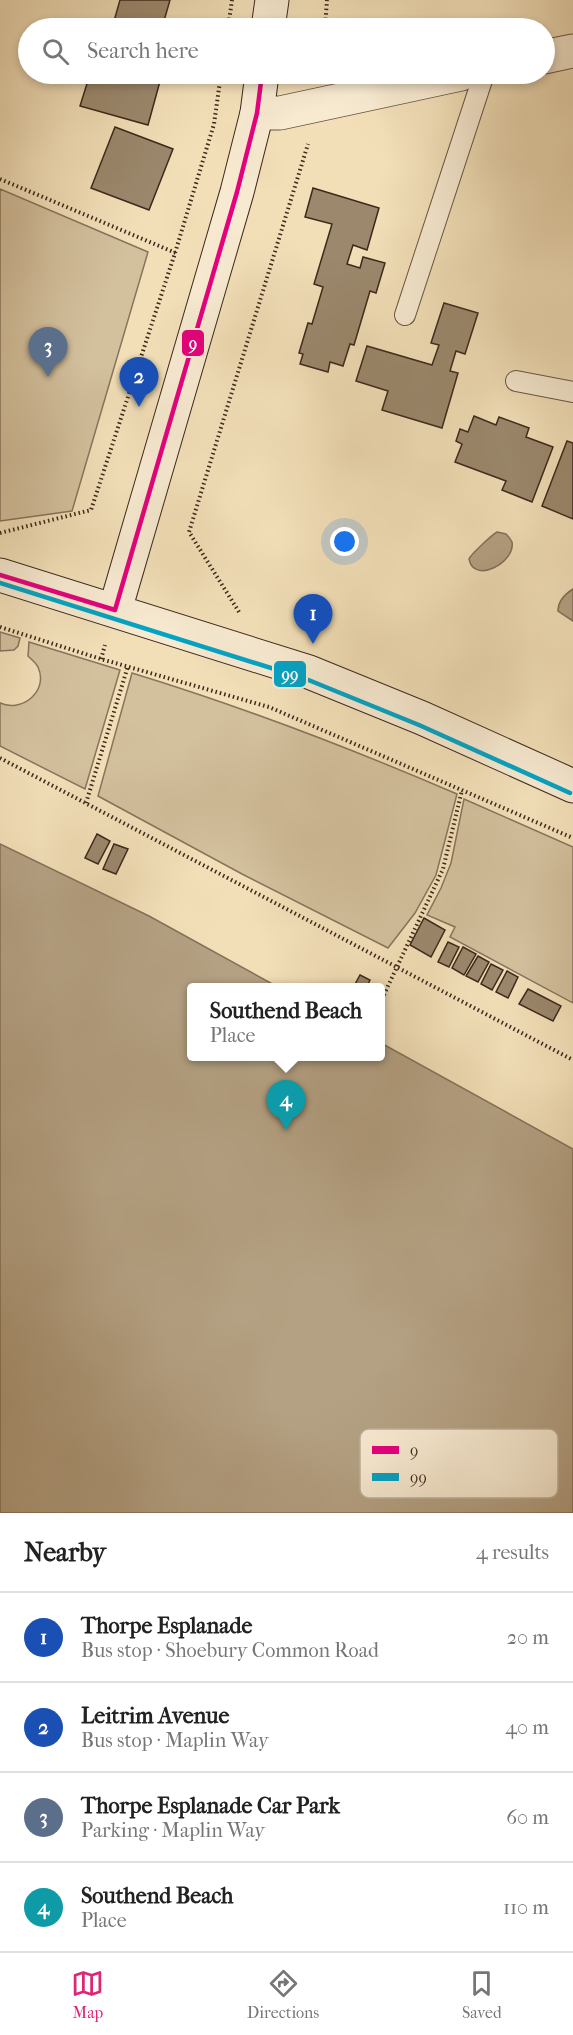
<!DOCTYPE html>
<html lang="en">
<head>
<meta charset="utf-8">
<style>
	body { margin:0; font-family:"IM FELL French Canon",serif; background:#f6f6f6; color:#222 }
	.you { position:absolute; left:345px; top:542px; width:21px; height:21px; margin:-15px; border:4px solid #fff; border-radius:50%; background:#1a73e8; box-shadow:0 0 0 9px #1a73e833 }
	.badge { display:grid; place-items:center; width:39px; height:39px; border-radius:50%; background:#db2777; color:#fff; font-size:20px; font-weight:700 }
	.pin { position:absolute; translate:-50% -50px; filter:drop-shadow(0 2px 3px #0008) }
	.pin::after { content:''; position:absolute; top:32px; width:21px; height:18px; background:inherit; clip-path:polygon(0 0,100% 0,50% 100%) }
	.popup { position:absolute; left:187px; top:983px; width:198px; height:78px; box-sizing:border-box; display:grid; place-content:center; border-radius:6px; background:#fff; filter:drop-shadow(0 2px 4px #0005); font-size:20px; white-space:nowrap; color:#767676 }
	.popup b { font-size:22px; color:#222 }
	.popup::after { content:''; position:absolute; left:50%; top:100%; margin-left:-12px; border:12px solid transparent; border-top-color:#fff }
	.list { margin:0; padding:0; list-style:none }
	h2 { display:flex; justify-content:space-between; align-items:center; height:78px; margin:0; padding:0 24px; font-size:26px }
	h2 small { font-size:20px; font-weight:400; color:#767676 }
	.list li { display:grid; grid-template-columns:39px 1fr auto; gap:18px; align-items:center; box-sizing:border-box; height:90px; padding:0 24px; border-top:2px solid #e0e0e0 }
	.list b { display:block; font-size:22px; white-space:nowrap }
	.list p { margin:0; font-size:20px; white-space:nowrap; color:#767676 }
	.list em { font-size:20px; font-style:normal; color:#767676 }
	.icon { flex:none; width:33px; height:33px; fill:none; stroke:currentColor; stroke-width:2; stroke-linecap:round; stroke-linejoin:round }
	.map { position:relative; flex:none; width:573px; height:1513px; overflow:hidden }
	.search { position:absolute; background:#fff; box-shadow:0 3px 9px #0003; left:18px; right:18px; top:18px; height:66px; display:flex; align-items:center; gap:15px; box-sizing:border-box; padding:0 21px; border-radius:33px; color:#767676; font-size:22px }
	.sheet { height:438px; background:#fff }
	nav { display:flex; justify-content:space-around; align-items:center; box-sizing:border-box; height:84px; border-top:2px solid #e0e0e0; background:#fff; font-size:16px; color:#767676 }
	nav a { display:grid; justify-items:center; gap:3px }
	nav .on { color:#db2777 }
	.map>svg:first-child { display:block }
	.green { fill:#d3c09d; stroke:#88745c; stroke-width:1.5 }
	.water { fill:#b4a183; stroke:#84715a; stroke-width:1.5 }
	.building { fill:#9b886d; stroke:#3d291c; stroke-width:1.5 }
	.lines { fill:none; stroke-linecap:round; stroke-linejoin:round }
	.lane-casing { stroke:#6a5643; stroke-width:22 }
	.street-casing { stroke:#6a5643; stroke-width:35 }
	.secondary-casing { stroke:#3d291c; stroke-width:35 }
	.path { stroke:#3d291c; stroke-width:4; stroke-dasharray:1.5 3; stroke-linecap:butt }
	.lane { stroke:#f7ead1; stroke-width:20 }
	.street { stroke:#f7ead1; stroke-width:33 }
	.secondary { stroke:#f7ead1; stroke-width:33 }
	.bus-1-casing { stroke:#f7ead1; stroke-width:9 }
	.bus-2-casing { stroke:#f7ead1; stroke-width:9 }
	.bus-1 { stroke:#e5007d; stroke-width:4.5 }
	.bus-2 { stroke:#03a3c5; stroke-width:4.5 }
	.key { fill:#f7ead1; stroke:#bfb09b; stroke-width:1.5 }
	.key-label { font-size:16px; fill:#3d291c }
	.line-badge { stroke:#f7ead1; stroke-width:2 }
	.badge-label { font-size:16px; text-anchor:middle; font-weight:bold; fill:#fff }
</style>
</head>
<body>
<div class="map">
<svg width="573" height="1513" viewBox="0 0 573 1513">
	<rect width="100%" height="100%" fill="#f2dfb8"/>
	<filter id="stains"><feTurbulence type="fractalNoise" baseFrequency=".00333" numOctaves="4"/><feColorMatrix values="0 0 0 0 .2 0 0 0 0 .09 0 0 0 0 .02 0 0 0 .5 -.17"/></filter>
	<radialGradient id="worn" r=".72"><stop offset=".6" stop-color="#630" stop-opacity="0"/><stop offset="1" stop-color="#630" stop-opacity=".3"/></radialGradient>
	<!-- green -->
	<path class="green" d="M0,189L148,252L72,511L0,521Z
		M0,632L20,638L18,646L14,650L0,651Z
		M29,642L120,670L85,789L0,746V703C22,713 49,691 38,667C36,663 31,659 28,656Z
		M132,673C243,707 350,748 457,794L436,875L415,913L388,948L242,874L98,796Z
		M464,799L573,847V1003L450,937L455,927L427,915L441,888L451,863Z"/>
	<!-- water -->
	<path class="water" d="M497,532L506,534C507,535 511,540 512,542C516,562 474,585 469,559C471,554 492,535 497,532Z
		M573,589V621L558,611C558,601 565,594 573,589Z
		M0,844L149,916L278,987L192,988V1056H380L381,1043L573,1149V1513H0Z"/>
	<!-- building -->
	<path class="building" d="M120,0H170L162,28H112Z
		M90,74H162L148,125L80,106Z
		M115,127L173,149L149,210L91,188Z
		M313,188L379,208L367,250L353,245L347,264L360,268L363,257L385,263L376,293L370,291L354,345L350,344L343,366L330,362L328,372L300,364L303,354L299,353L308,323L312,324L323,287L314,284L332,224L305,217Z
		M444,303L478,313L465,354L456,351L450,371L458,373L442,428L382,410L388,391L356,381L367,346L432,365L439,345L431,343Z
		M474,416L496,425L499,417L529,428L526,437L553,447L532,502L502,490L506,481L455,462L462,444L456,441L460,429L468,432Z
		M567,441L573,443V519L542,506Z
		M97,834L110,841L98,864L85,858Z
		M114,844L128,849L116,874L103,869Z
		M424,918L445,930L431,957L410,945Z
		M448,942L459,947L449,967L438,962Z
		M463,947L476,954L464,975L452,968Z
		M478,956L489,962L478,982L466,976Z
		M491,964L503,970L492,990L481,984Z
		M507,971L518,977L508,998L496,992Z
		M360,975L370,980L366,988H353Z
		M528,989L561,1006L553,1021L519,1004Z"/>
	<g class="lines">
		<defs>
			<path id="lane" d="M405,315L484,74
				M516,381L573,392"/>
			<path id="street" d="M544,57L573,51
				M257,113H280L461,74"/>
			<path id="secondary" d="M268,28L272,0
				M0,575L309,672L422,718L573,786
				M115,610L237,192L257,113L262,74"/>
		</defs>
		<!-- lane casing -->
		<use href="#lane" class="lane-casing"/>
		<!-- street casing -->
		<use href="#street" class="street-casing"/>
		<!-- secondary casing -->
		<use href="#secondary" class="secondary-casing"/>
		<!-- path -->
		<path class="path" d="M228,28L232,0
			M325,28L327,0
			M0,179L176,253
			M0,533L91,510L175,253L214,124L221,74
			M239,612L189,532L308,144
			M0,627L101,659L269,707L573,838
			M101,659L105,645
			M0,758L573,1060
			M86,803L128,666
			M380,1003L443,869L462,790"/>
		<!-- lane -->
		<use href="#lane" class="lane"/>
		<!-- street -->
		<use href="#street" class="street"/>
		<!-- secondary -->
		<use href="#secondary" class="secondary"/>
		<defs>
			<path id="bus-1" d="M0,575L115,610
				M115,610L237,192L257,113L262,74"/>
			<path id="bus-2" d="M0,583L306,679L419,725L570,793"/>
		</defs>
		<!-- bus-1 casing -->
		<use href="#bus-1" class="bus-1-casing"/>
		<!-- bus-2 casing -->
		<use href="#bus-2" class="bus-2-casing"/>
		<!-- bus-1 -->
		<use href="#bus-1" class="bus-1"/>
		<!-- bus-2 -->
		<use href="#bus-2" class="bus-2"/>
	</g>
	<!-- legend -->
	<rect x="360" y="1429" width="198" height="69" rx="9" class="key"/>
	<rect x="372" y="1446" width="27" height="8" fill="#e5007d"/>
	<rect x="372" y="1473" width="27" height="8" fill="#03a3c5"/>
	<g class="key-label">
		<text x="410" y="1456">9</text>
		<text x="410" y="1483">99</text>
	</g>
	<g class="line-badge">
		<rect x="181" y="329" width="24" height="28" rx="6" fill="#e5007d"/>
		<rect x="273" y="660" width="34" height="28" rx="6" fill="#03a3c5"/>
	</g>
	<g class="badge-label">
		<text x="193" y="349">9</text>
		<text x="290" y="680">99</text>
	</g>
	<rect width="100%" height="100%" filter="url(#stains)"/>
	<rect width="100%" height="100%" fill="url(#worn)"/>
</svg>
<div class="you"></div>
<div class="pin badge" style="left:313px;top:644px;background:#1a4fb4">1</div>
<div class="pin badge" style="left:139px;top:407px;background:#1a4fb4">2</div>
<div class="pin badge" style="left:48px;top:377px;background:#5c6f8a">3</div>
<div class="pin badge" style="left:286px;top:1130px;background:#0f9aa8">4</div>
<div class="popup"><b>Southend Beach</b>Place</div>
<div class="search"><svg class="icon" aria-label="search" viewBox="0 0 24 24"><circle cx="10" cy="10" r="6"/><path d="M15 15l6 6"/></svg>Search here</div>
</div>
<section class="sheet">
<h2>Nearby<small>4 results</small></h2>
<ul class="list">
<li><span class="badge" style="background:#1a4fb4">1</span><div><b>Thorpe Esplanade</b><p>Bus stop · Shoebury Common Road</p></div><em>20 m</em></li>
<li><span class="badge" style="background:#1a4fb4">2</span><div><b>Leitrim Avenue</b><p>Bus stop · Maplin Way</p></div><em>40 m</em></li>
<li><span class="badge" style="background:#5c6f8a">3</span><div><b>Thorpe Esplanade Car Park</b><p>Parking · Maplin Way</p></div><em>60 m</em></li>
<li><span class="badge" style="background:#0f9aa8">4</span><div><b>Southend Beach</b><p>Place</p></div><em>110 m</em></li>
</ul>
</section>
<nav>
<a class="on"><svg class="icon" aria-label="map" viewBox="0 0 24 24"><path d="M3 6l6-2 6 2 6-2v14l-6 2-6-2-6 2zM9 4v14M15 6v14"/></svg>Map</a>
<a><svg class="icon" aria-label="directions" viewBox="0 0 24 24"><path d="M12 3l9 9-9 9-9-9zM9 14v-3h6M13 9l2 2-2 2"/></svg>Directions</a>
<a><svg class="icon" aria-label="saved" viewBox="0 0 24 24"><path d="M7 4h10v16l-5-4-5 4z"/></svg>Saved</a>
</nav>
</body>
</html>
